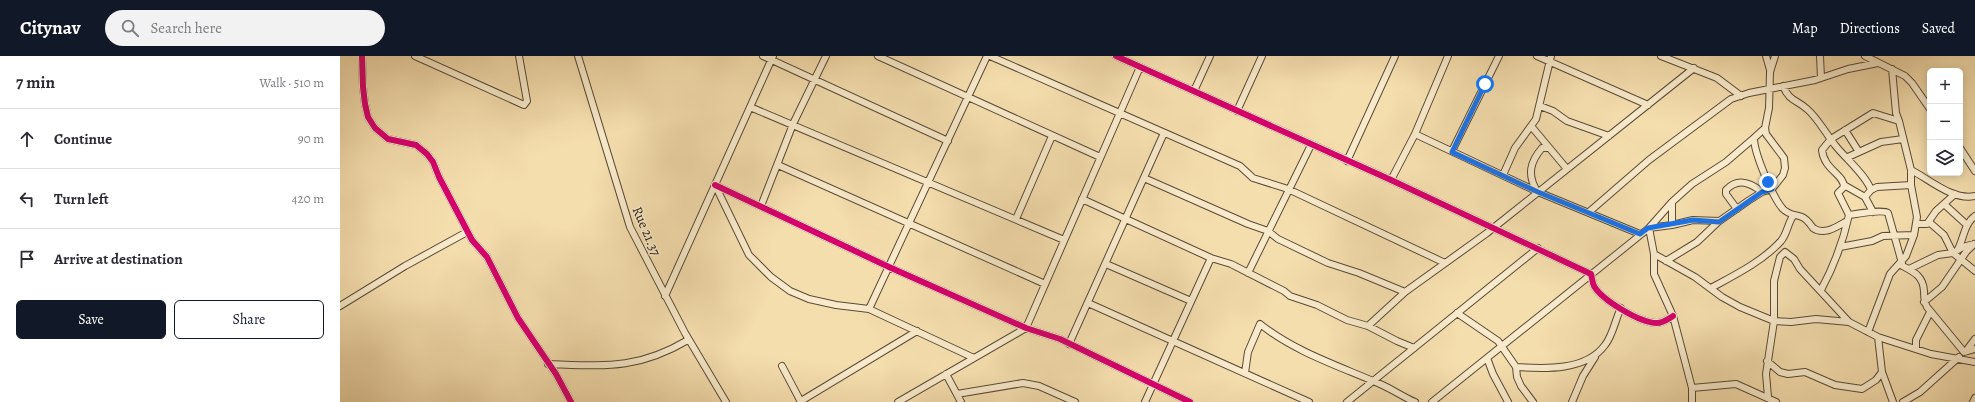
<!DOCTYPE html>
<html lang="en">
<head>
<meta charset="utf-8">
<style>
	body { margin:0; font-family:Alegreya,serif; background:#f2f2f3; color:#2b2b33 }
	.controls { position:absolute; right:12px; top:12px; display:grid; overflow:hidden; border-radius:6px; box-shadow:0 2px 10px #0003 }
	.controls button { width:36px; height:36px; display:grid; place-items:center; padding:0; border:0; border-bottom:1px solid #e1e1e2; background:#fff; color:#2b2b33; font:20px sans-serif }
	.stop { position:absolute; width:12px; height:12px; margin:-9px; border:3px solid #1a73e8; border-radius:50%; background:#fff }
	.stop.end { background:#1a73e8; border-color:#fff; box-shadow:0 1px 4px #0008 }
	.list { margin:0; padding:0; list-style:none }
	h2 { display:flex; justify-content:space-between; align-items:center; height:52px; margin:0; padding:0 16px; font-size:17px }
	h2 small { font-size:13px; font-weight:400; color:#7c7c81 }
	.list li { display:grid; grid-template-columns:26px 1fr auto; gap:12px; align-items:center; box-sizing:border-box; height:60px; padding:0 16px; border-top:1px solid #e1e1e2 }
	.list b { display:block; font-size:15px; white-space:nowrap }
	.list em { font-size:13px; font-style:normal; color:#7c7c81 }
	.actions { display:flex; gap:8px; padding:12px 16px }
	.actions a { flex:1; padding:9px 0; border:1px solid #111827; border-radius:6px; text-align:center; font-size:14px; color:#111827 }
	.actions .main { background:#111827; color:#fff }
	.icon { flex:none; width:22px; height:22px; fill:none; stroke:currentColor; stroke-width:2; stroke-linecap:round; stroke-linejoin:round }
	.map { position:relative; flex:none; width:1635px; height:346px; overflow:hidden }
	header { display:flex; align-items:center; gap:24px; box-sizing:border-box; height:56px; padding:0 20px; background:#111827; color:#fff }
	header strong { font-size:19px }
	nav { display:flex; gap:22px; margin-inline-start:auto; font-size:14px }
	.search { width:280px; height:36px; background:#f2f2f3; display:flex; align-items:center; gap:10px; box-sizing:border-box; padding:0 14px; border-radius:22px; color:#7c7c81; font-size:15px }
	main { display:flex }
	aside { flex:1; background:#fff }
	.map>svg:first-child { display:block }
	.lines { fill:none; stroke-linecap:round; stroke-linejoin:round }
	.minor-casing { stroke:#5a4a38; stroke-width:8 }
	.minor { stroke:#f8eaca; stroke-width:6 }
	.cycleway-casing { stroke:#f8eaca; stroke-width:8 }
	.cycleway { stroke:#d6006c; stroke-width:6 }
	.route { stroke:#1a73e8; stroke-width:5 }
	.labels { text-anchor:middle; stroke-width:3; stroke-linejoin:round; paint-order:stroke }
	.street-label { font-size:14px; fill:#261810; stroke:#f8eaca }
</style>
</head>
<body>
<header>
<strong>Citynav</strong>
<div class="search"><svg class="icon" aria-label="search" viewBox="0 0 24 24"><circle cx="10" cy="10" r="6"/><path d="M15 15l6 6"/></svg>Search here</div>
<nav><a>Map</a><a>Directions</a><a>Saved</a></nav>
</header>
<main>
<aside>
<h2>7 min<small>Walk · 510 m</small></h2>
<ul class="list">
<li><svg class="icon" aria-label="ahead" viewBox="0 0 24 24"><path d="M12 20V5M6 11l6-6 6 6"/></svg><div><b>Continue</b></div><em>90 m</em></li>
<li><svg class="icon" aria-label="left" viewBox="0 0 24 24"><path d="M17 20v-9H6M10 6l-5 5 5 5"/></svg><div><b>Turn left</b></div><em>420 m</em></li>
<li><svg class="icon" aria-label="arrive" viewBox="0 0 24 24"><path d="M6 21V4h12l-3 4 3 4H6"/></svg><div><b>Arrive at destination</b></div></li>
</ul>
<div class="actions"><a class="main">Save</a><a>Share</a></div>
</aside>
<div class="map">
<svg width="1635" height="346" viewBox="0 0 1635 346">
	<rect width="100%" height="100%" fill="#f5deae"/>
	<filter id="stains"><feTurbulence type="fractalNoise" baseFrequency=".005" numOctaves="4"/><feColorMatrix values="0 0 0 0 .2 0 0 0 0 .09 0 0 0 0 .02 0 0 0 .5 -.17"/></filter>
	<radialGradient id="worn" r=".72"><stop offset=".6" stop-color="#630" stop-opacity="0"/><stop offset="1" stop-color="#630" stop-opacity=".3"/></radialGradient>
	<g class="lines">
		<defs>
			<path id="minor" d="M22,0L23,31L25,48L28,61L35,72L48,83L76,89L87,98L93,106L99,121L132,184L147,201L178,262L216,318L231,346
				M75,0L184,49L187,45L179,0
				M238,0L290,171L345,277L386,346
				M423,0L608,85
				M538,0L760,101
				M650,0L900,110L913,122L948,133L1105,207
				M776,0L1051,124L1251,218C1252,221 1252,226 1254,230C1262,244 1300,267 1317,267C1323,267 1328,263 1333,260
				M1197,0L1308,49
				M1321,0L1377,22L1401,40
				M1426,0L1430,14
				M1480,0L1481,22
				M1525,0L1565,20L1572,27L1590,53
				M1552,13L1556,57L1559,65
				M1443,30C1449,45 1457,44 1467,53C1477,61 1486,78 1495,89C1504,101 1526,119 1531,134
				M854,35L870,0
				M1200,50L1213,55L1227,65L1269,80
				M410,51L724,184
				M897,55L922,0
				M1191,70L1227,113
				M1425,72L1414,82C1414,97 1433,142 1443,153C1450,160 1455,158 1462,161C1467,163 1470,168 1473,172C1484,180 1498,170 1507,165
				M1505,74L1519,96
				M1075,78L1198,136L1300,178
				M1620,92L1635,115
				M1112,95L1159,0
				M1508,101L1541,86L1563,83
				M1007,105L1055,0
				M438,109L705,228
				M1571,114C1589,123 1613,145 1635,140
				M1163,119L1175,92L1196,63L1211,0
				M804,122L908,168L928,175L938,183L988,207L1019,217L1065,236
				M1051,124L1075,78L1108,0
				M375,129L549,211L686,272L720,283L850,346
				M375,129L409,199L431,221L450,235L469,243L496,249L529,253L634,302
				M1504,129L1525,141L1533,156
				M1197,135C1187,119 1190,106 1202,92H1208
				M742,143L871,202L891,208L944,235L950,240L977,249L1007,264L1028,270L1057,285L1074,292
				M1604,148L1627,169
				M421,150L453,68L486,0
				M1397,153L1386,138V134C1398,121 1411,127 1422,136
				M1249,156L1309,104L1391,43L1409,37L1475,24L1508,13L1538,7
				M1509,159L1498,137L1504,131C1504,118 1484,114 1482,94L1491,83L1533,57L1559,65L1571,114V129L1537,131L1531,134L1525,141
				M676,163L712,80
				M1589,166L1604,179L1613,197L1635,215
				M1577,168H1587L1596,155L1615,138
				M1332,169L1353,164L1379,165
				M1309,172L1314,198V218L1333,260L1352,332V346
				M1309,172L1332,169V146L1352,128L1386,106L1414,82
				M1500,191L1532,185L1543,180L1574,179
				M1618,193C1624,182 1624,168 1635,160
				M1314,198L1355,221L1382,241L1400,251L1434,265L1451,266L1476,263L1509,266L1538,281L1542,316L1536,324L1522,333L1495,329L1465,316L1448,318L1440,316L1427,305
				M1326,205L1357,186L1378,166L1408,145L1422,136L1432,133L1443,119L1445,112L1444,102L1426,78L1425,72L1429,52L1430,16L1435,0
				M766,208L851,245
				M1559,208C1571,215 1583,218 1584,235C1584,241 1584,246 1587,251L1624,296L1635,293
				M1569,213L1598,199L1613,197L1623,191L1634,188
				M908,217L971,89
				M1371,232C1395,219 1423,205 1441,185C1447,178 1448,167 1453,160
				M1481,234C1494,210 1503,186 1509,159C1516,158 1543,153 1548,157L1562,207
				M325,240L433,0
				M1584,246L1602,231L1626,196L1634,188
				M748,247L969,346
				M0,250L65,210L127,176
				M529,253L647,0
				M1117,257L1158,285L1176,311L1177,321L1181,330L1193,346
				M1028,270L1065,236L1147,177L1354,12
				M1528,276L1550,218L1566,200L1574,179L1577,161L1571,129
				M1538,281L1591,298L1635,306
				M729,288L824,77
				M1576,293V284L1590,256
				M1626,295L1635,283
				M1147,302L1153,318L1168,346
				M208,308C265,310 297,314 348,284
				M442,310L461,346
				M1176,311C1205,313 1246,315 1265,289C1273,279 1275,264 1281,252
				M1542,316L1553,346
				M905,317L908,296L920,268C955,296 999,310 1040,328C1052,333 1063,341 1075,346
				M606,318L621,346
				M1352,332L1396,328L1436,346
				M617,338L683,327L699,330L735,346
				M1428,341L1426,318L1434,265V225L1440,201L1445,196L1454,203L1460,213L1509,266
				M461,345L577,275
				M558,346L686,272L800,11
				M805,346L871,202
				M1007,346L1198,192
				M1092,346L1273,201L1309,172L1332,146
				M1232,346L1243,320L1255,301
				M1563,346L1580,336L1619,301
				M1633,346L1635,342"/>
		</defs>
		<!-- minor casing -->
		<use href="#minor" class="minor-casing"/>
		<!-- minor -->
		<use href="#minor" class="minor"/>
		<defs>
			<path id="cycleway" d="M22,0L23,31L25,48L28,61L35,72L48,83L76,89L87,98L93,106L99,121L132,184L147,201L178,262L216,318L231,346
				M776,0L1051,124L1251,218C1252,221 1252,226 1254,230C1262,244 1300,267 1317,267C1323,267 1328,263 1333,260
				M375,129L549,211L686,272L720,283L850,346"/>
		</defs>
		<!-- cycleway casing -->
		<use href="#cycleway" class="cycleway-casing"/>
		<!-- cycleway -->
		<use href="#cycleway" class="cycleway"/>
	</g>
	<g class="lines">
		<!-- route -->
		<path class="route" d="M1145,28L1112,96L1198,136L1300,178L1308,172L1353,164L1379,166L1422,136L1432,133L1428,126"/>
	</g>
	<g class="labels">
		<!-- street labels -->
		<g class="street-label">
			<text transform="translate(307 175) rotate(67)" y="5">Rue 21.37</text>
		</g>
	</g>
	<rect width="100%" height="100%" filter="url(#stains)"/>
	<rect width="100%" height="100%" fill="url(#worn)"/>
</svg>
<div class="controls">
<button>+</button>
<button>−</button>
<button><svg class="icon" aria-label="layers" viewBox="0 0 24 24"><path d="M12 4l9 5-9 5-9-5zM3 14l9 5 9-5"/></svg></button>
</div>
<div class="stop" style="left:1145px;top:28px"></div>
<div class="stop end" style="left:1428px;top:126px"></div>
</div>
</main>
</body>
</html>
